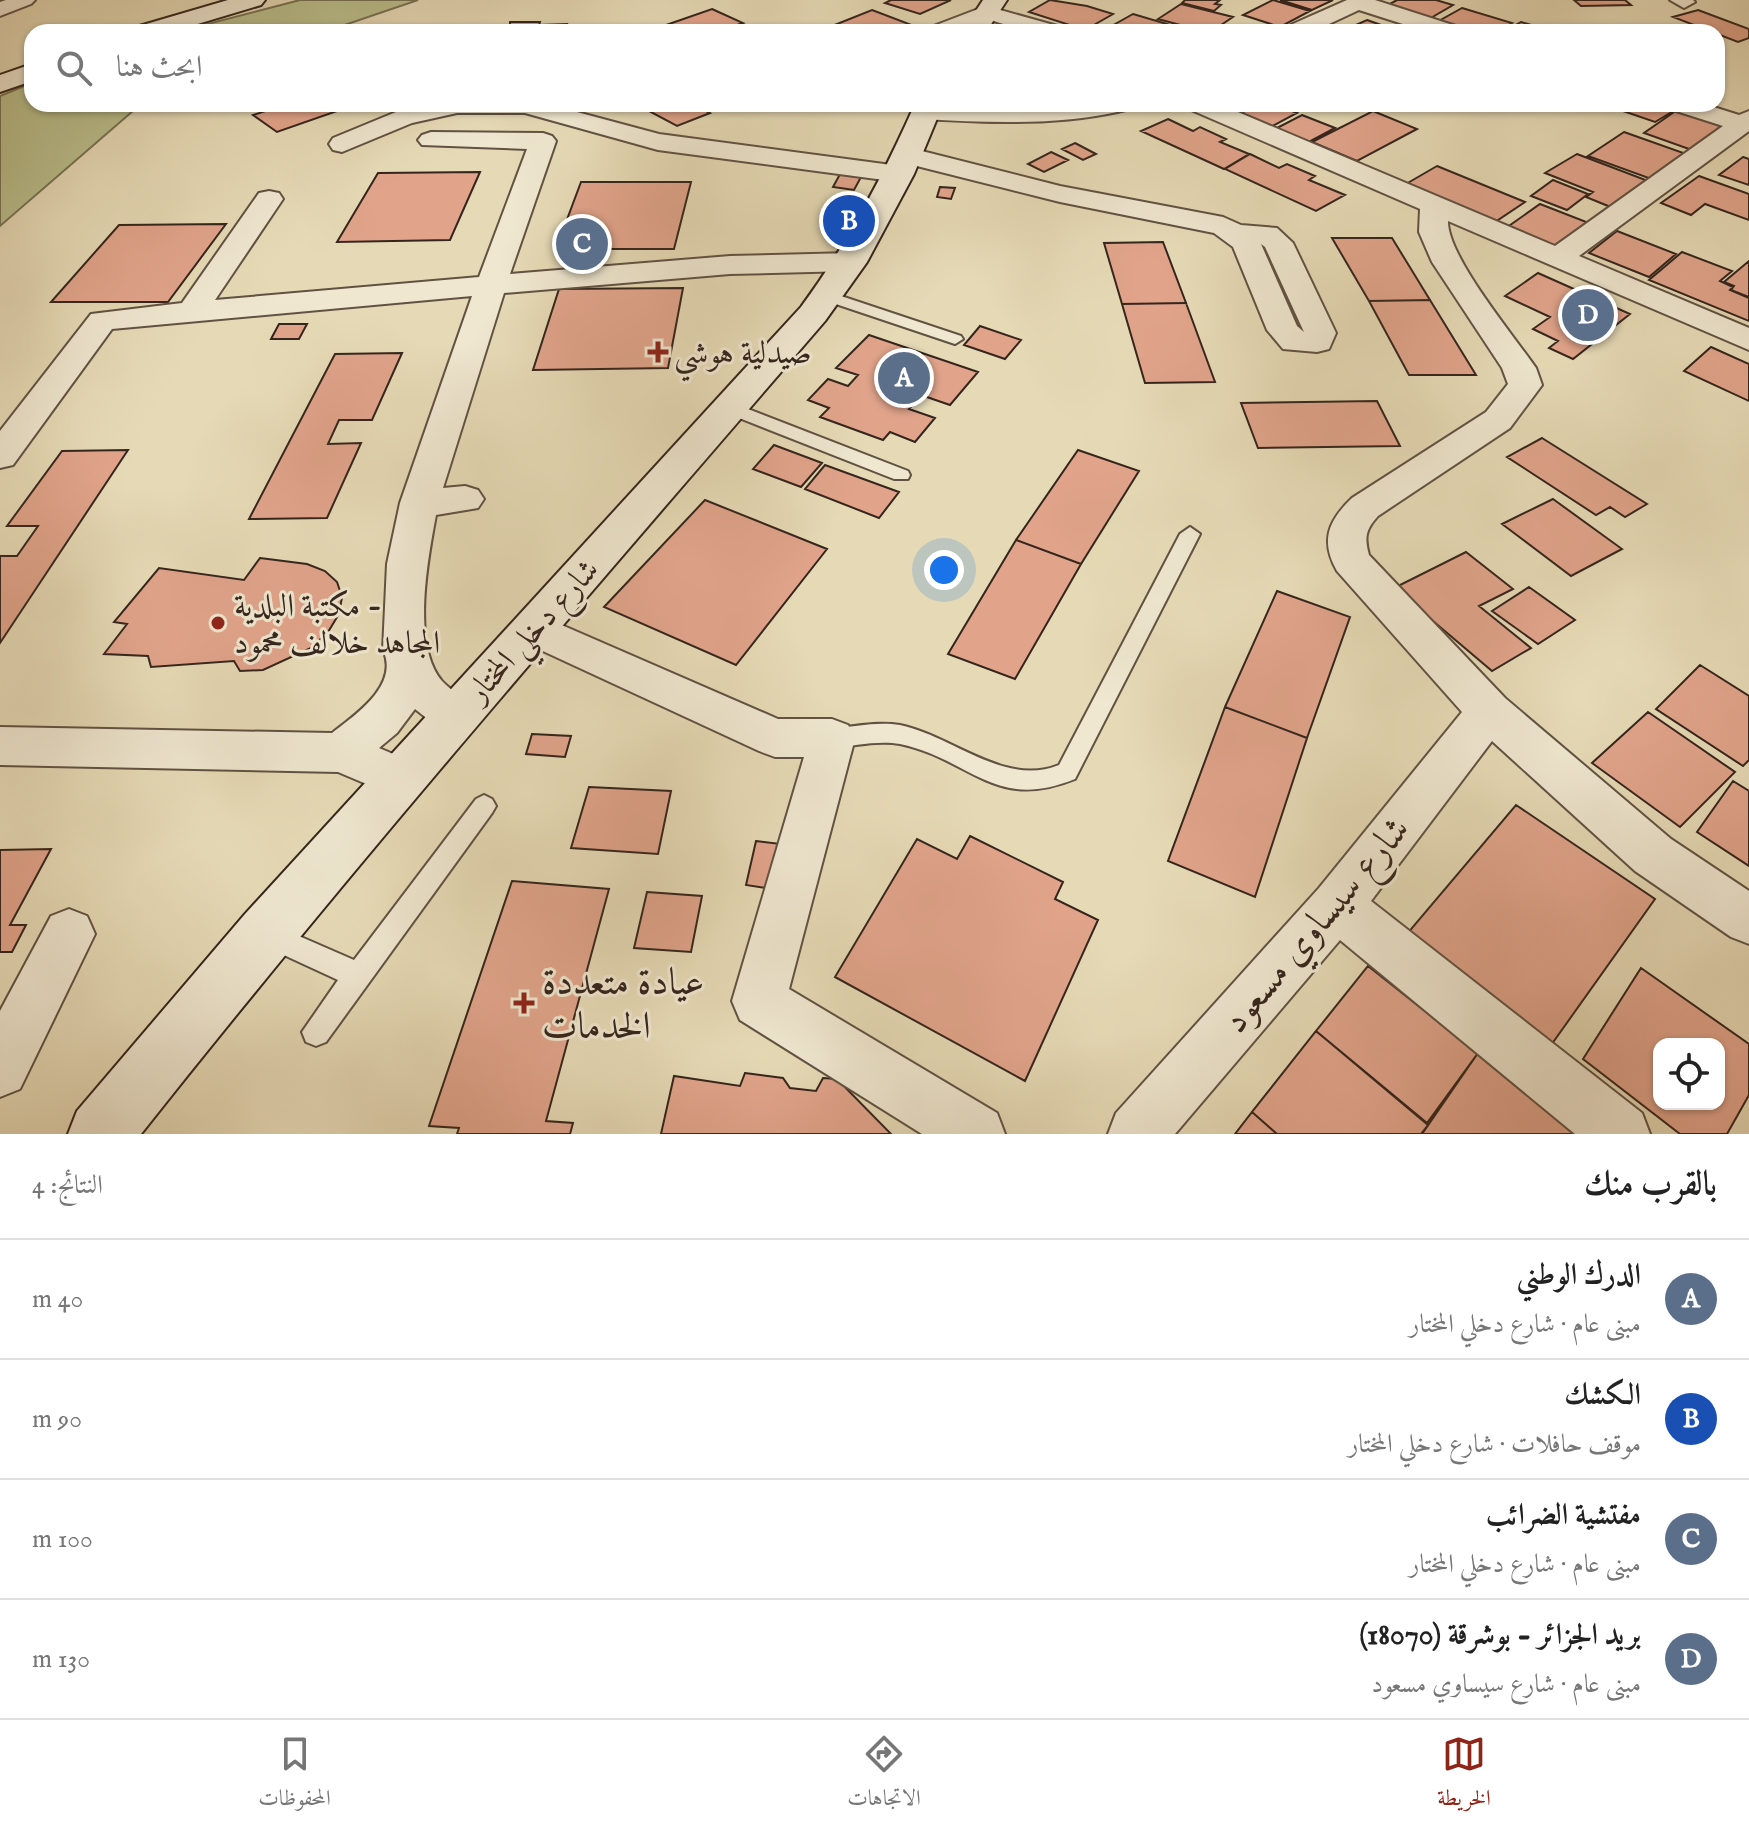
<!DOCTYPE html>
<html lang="ar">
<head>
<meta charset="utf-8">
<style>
	body { margin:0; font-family:"IM FELL English",Amiri,serif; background:#f6f6f6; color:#222; direction:rtl }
	.controls { position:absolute; right:24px; bottom:24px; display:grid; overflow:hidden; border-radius:16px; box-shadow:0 2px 6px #0004 }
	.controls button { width:72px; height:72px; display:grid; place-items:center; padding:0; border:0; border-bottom:2px solid #e0e0e0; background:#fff; color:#222; font:40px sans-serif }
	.you { position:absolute; left:944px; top:570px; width:28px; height:28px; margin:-20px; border:6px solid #fff; border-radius:50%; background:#1a73e8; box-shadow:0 0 0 12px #1a73e833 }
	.badge { display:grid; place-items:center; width:52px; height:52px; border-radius:50%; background:#8f2418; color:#fff; font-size:26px; font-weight:700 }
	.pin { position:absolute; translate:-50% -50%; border:4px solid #fff; box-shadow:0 2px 8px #0006 }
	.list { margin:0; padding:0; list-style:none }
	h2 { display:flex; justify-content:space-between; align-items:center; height:104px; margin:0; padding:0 32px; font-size:34px }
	h2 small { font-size:26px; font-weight:400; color:#767676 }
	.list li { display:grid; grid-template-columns:52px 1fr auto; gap:24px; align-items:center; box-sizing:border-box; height:120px; padding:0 32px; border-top:2px solid #e0e0e0 }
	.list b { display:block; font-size:30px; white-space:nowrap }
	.list p { margin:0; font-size:26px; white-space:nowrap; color:#767676 }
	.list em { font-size:26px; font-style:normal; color:#767676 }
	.icon { flex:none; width:44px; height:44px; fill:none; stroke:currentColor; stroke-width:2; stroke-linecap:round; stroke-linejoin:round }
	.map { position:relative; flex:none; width:1749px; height:1134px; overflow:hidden; direction:ltr }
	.search { position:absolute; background:#fff; box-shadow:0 2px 6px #0004; left:24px; right:24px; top:24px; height:88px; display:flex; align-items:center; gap:20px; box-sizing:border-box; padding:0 28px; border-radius:24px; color:#767676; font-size:30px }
	.sheet { height:584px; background:#fff }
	nav { display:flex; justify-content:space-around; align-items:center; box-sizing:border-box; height:112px; border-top:2px solid #e0e0e0; background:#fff; font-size:22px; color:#767676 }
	nav a { display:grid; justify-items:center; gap:4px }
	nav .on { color:#8f2418 }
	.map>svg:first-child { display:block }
	.green { fill:#b9be8b; stroke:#777254; stroke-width:2 }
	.building { fill:#e1a48b; stroke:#35251d; stroke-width:2; fill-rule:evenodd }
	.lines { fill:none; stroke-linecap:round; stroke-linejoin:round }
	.lane-casing { stroke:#615243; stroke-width:4 }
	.street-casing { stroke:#615243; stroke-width:4 }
	.secondary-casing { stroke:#35251d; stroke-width:4 }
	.lane { fill:#efe7d0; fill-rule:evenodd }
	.street { fill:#efe7d0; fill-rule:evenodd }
	.secondary { fill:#efe7d0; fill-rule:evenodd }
	.poi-dot { fill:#8f2418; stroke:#efe7d0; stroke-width:3 }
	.labels { text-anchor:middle; stroke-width:6; stroke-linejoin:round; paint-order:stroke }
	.poi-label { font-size:32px; fill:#35251d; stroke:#efe7d0; text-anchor:start }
	.street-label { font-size:32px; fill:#35251d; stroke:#efe7d0 }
	.near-street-label { font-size:38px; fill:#35251d; stroke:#efe7d0 }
	.near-poi-label { font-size:38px; fill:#35251d; stroke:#efe7d0; text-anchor:start }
</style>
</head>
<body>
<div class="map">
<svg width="1749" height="1134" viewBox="0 0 1749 1134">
	<rect width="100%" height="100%" fill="#e6dab6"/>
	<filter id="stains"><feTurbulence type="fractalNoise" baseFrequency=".0025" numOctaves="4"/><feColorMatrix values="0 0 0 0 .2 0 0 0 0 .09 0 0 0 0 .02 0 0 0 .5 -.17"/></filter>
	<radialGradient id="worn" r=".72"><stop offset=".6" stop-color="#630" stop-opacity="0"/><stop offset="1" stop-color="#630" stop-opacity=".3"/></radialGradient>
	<!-- green -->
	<path class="green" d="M300,0H418L324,32H177Z
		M32,83V104H141L0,226V96Z"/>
	<!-- building -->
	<path class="building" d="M891,0H951L920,14L885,3Z
		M1050,0L1087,6L1113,14L1085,30L1029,12Z
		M1185,0H1220L1215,4L1221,5L1214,11L1182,3Z
		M1273,0L1310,11L1280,27L1243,15Z
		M1280,0H1333L1312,10Z
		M1397,0H1436L1453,5L1429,19L1386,6Z
		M1574,0H1625L1631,5L1581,6Z
		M1181,4L1233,17L1221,25L1243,31L1206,32L1158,19Z
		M1462,8L1512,23L1497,32H1469L1437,22Z
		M712,9L743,23L716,32H646Z
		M872,10L909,24L891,32H817Z
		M1698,10L1749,29V38L1738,42L1673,17Z
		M1133,14L1167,24L1154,32H1101Z
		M1367,20L1401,32H1340Z
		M510,22H540L539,25L567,24L565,32H477L480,26L510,25Z
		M1521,22L1555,32H1503Z
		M278,104H357L277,132L253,115L281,106Z
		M636,104H693L710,113L677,126Z
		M1259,104H1274L1297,113L1269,128L1237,115Z
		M1635,104H1657L1675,110L1655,122L1623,111Z
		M1677,110L1723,125L1729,130L1700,149H1689L1644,133Z
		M1373,111L1417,129L1357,161L1312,142Z
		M1302,115L1335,128L1307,143L1275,129Z
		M1168,119L1193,131L1200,127L1226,139L1220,142L1249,154L1224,169L1141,131Z
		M1624,132L1689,155L1654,180L1588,156Z
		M1075,143L1096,154L1083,160L1062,149Z
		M1051,152L1068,160L1044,172L1028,164Z
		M1250,154L1279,168L1287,164L1315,176L1309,180L1345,195L1316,211L1225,169Z
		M1577,154L1656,184L1618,210L1586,197L1593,192L1545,173Z
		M1743,157L1749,159V185L1719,175Z
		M1437,166L1525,202L1495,222L1406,184Z
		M480,172L450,240L337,242L378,173Z
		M840,174L861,177L854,190L833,187Z
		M1699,176L1749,194V220L1705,204L1691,215L1661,203Z
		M1553,180L1588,194L1567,210L1531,196Z
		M581,182H691L674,249H556Z
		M940,187L955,188L951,199L937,197Z
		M1540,204L1594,225L1561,250L1506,228Z
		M226,224L168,302H51L119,225Z
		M1617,231L1676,254L1649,277L1589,253Z
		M1332,238H1392L1430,300L1369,301Z
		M1163,242L1186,303L1122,304L1104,243Z
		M1682,252L1732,271L1720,281L1733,287L1730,290L1749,298V321L1649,280Z
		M1749,261V297L1731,290L1734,286L1724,282Z
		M1538,273L1630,314L1573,359L1549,348L1558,341L1533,329L1550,317L1505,296Z
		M683,288L668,368L533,370L559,289Z
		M1430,300L1476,375H1409L1369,301Z
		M1186,303L1215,382L1145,383L1122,304Z
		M279,324H307L299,339H271Z
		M980,326L1021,340L1005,359L964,345Z
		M869,335L978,372L950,405L921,395L909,409L935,418L915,442L890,432L883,440L820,417L829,408L808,400L828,379L848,386L858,375L836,368Z
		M1711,347L1749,364V401L1684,371Z
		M402,353L372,420H339L328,444L361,443L327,518L249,519L335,354Z
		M1377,401L1400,446L1258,448L1241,403Z
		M1542,438L1647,504L1625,517L1610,507L1596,515L1507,457Z
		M774,445L822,463L801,487L753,469Z
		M128,450L0,643V556H17L38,526H7L62,451Z
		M1078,450L1139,471L1081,564L1016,540Z
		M825,465L899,492L879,518L805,489Z
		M1553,499L1622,549L1571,576L1502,524Z
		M705,500L827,549L736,665L604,607Z
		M1016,540L1081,564L1015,679L948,654Z
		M1466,552L1513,589L1479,606L1531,648L1492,671L1394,588Z
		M260,558L307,564L325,571L337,582L342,597L339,614L328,632L311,648L263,670L240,671L234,661L151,667L148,656L104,654L127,624L114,622L159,568L244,580Z
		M1529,587L1575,620L1538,644L1492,611Z
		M1277,591L1350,617L1307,738L1225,707Z
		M1700,665L1749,696V760L1743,766L1656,709Z
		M1225,707L1307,738L1255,897L1168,861Z
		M1648,712L1735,772L1680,827L1592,763Z
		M532,734L571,736L565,757L526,754Z
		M1733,781L1749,791V866L1697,832Z
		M589,787L671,791L658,854L571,848Z
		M1516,805L1655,899L1549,1048L1406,935Z
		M970,836L1063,882L1055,899L1098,920L1025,1081L835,977L917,839L957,859Z
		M756,841L789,845L780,890L746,885Z
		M51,849L10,925H26L12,952H0V850Z
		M512,881L609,889L546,1121L573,1123L570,1134H457L459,1128L429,1126Z
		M647,892L702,896L691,952L634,948Z
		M1368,966L1478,1053L1427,1123L1316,1031Z
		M1641,968L1749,1044V1095L1727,1134H1680L1583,1059ZM1659,1044H1719V1104H1659Z
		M1316,1031L1428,1125L1421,1134H1277L1252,1112Z
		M1478,1053L1579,1134H1422Z
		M745,1073L783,1078L790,1088L816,1091L823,1078L837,1079L891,1134H661L674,1076L740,1086Z
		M1252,1112L1277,1134H1235Z"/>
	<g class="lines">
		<defs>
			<path id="lane" d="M826,291L961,336L963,339L955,344L949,342L821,299L818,296Z
				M730,402L908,471L910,475L908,479H894L724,412L721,408Z
				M1190,527L1200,534L1075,779C994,812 971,759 900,744C878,740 854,746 832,748L824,745L821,738L824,731L832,728C854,727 878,721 900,725C953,736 1004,787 1059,765L1180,534Z
				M484,795L492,799L496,806L492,813L326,1042L316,1046L306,1042L302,1032L338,980L260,944L256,935L260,926L269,923L354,960L476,799Z"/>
			<path id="street" d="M6,0H35L31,4L0,16V2Z
				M1347,0H1375L1459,27L1462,32H1428L1359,10L1312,32H1283L1286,27Z
				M1670,0H1693L1695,2L1684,8Z
				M986,6L1061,27L1064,32H1029L987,19L958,32H928L931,27Z
				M431,104H547L659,134L899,166L909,168L912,174L909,180L899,182L658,150L525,113H457L412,123L342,152L333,150L329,144L333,138L396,112Z
				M1065,104H1133L1130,109C1063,126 992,123 924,119L915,117L912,112L915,107L924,105L998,107Z
				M1186,104H1219L1555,246L1723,126L1670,109L1667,104H1704L1739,115L1749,111V131L1579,256L1749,328V350L1448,221C1447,256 1514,336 1536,368L1542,385L1510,428L1378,516C1366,529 1364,537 1369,555L1505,698L1671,839L1749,891V944L1731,937L1635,871L1492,741L1371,901L1642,1113L1650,1134H1575L1340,940L1175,1134H1108L1116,1113L1319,888L1462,712L1337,571C1320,541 1328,521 1352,498L1486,412L1508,384L1502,368L1432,262L1419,232L1420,209L1189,109Z
				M431,132L543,133L552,136L556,141L510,274L730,256L851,253L862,256L866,262L862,268L851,271L730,274L504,293L443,488L465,486L478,490L484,499L478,508L436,515C428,558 411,645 442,681C454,694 469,698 477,715L471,728C446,736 434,724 415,709L397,733L379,748L419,765L426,779L419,793L402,799L338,772L0,765V727L332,733C355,715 400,685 383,650L387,564L400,503L472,296L112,329L13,465L0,468V431L91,314L182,303L259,193L269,191L279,193L283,199L215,300L479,277L527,149L422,145L418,140L422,135Z
				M906,147L1060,186L1223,217L1241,225L1277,228L1293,243L1336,333L1329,349L1317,352L1283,349L1267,330L1233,247L1214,233L1060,202L897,161L893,155L897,149ZM1261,244L1265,247L1304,332L1297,326Z
				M534,613L778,719H832L848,725L855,738L789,989L997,1113L1005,1134H922L740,1020L732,1001L804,757H775L759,751L519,640L513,629L519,618Z
				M69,909L87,916L95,934L20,1089L0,1097V1011L51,916Z"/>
			<path id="secondary" d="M228,0H265L261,5L171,32H133L136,27Z
				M983,0H1007L986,32H962Z
				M32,64V81L0,92V75Z
				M915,104H943L914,174L867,262L825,321C594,589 361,856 141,1134H68L77,1111L245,914L801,307C848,243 883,176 915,104Z"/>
		</defs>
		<!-- lane casing -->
		<use href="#lane" class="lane-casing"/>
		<!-- street casing -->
		<use href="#street" class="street-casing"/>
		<!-- secondary casing -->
		<use href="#secondary" class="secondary-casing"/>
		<!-- lane -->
		<use href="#lane" class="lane"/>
		<!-- street -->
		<use href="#street" class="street"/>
		<!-- secondary -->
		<use href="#secondary" class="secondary"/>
	</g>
	<!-- markers -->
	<g class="poi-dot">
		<path d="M654 340h8v8h8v8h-8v8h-8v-8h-8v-8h8z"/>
		<circle cx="218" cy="623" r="8"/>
		<path d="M520 991h8v8h8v8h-8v8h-8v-8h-8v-8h8z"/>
	</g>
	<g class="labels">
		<!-- poi labels -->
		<g class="poi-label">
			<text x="674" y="363">صيدلية هوشي</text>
			<text x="234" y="616">مكتبة البلدية -<tspan x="234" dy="37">المجاهد خلالف محمود</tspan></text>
		</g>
		<!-- street labels -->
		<g class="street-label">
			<text transform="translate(532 630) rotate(-48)" y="11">شارع دخلي المختار</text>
		</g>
		<!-- near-street labels -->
		<g class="near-street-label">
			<text transform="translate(1315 924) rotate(-50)" y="13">شارع سيساوي مسعود</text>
		</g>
		<!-- near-poi labels -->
		<g class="near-poi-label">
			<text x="542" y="994">عيادة متعددة<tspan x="542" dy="44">الخدمات</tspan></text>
		</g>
	</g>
	<rect width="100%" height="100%" filter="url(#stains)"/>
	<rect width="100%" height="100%" fill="url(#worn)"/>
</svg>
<div class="controls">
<button><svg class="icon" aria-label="locate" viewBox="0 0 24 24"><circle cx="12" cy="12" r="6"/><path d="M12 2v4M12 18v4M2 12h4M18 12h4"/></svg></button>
</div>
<div class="you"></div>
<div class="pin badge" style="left:904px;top:378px;background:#5c6f8a">A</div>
<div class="pin badge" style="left:849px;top:221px;background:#1a4fb4">B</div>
<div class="pin badge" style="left:582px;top:244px;background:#5c6f8a">C</div>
<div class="pin badge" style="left:1588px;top:315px;background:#5c6f8a">D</div>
<div class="search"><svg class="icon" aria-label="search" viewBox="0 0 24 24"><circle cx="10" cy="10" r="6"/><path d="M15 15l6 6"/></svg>ابحث هنا</div>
</div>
<section class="sheet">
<h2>بالقرب منك<small>النتائج: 4</small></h2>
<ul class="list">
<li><span class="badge" style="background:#5c6f8a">A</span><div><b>الدرك الوطني</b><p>مبنى عام · شارع دخلي المختار</p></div><em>40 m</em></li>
<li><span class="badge" style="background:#1a4fb4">B</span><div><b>الكشك</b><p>موقف حافلات · شارع دخلي المختار</p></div><em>90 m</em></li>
<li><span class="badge" style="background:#5c6f8a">C</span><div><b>مفتشية الضرائب</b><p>مبنى عام · شارع دخلي المختار</p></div><em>100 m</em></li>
<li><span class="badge" style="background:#5c6f8a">D</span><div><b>بريد الجزائر - بوشرقة (18070)</b><p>مبنى عام · شارع سيساوي مسعود</p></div><em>130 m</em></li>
</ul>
</section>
<nav>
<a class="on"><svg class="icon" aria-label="map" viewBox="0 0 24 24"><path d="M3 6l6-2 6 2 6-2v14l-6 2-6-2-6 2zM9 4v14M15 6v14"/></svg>الخريطة</a>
<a><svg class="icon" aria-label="directions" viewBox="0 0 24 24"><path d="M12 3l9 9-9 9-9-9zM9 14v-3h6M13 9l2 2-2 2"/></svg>الاتجاهات</a>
<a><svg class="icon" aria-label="saved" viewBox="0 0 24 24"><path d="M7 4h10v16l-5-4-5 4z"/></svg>المحفوظات</a>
</nav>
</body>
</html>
